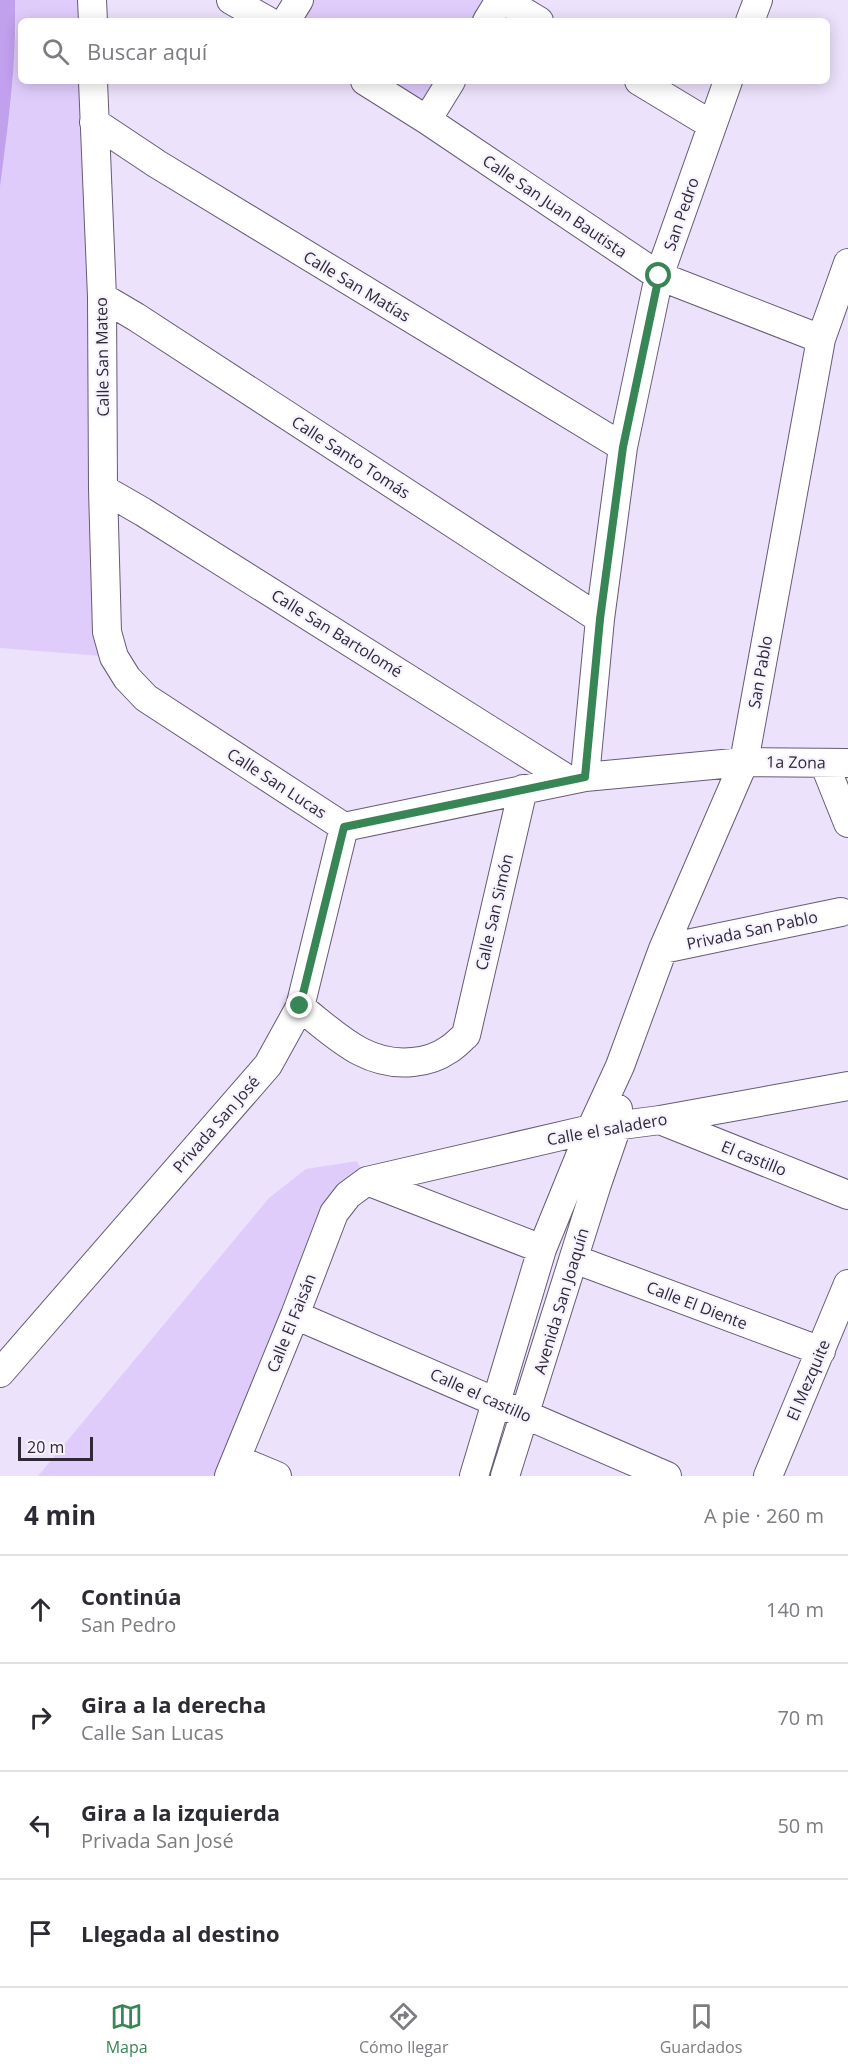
<!DOCTYPE html>
<html lang="es">
<head>
<meta charset="utf-8">
<style>
	body { margin:0; font-family:"Open Sans",sans-serif; background:#f2f2f3; color:#2b2b33 }
	.scale { position:absolute; left:18px; bottom:15px; width:75px; box-sizing:border-box; padding-left:6px; border:3px solid #2e2935; border-top:0; font-size:16px; line-height:21px; white-space:nowrap; color:#2e2935; -webkit-text-stroke:4px #f7f2ff; paint-order:stroke }
	.stop { position:absolute; width:18px; height:18px; margin:-14px; border:4px solid #388655; border-radius:50%; background:#fff }
	.stop.end { background:#388655; border-color:#fff; box-shadow:0 2px 6px #0008 }
	.list { margin:0; padding:0; list-style:none }
	h2 { display:flex; justify-content:space-between; align-items:center; height:78px; margin:0; padding:0 24px; font-size:26px }
	h2 small { font-size:20px; font-weight:400; color:#7c7c81 }
	.list li { display:grid; grid-template-columns:39px 1fr auto; gap:18px; align-items:center; box-sizing:border-box; height:108px; padding:0 24px; border-top:2px solid #e1e1e2 }
	.list b { display:block; font-size:22px; white-space:nowrap }
	.list p { margin:0; font-size:20px; white-space:nowrap; color:#7c7c81 }
	.list em { font-size:20px; font-style:normal; color:#7c7c81 }
	.icon { flex:none; width:33px; height:33px; fill:none; stroke:currentColor; stroke-width:2; stroke-linecap:round; stroke-linejoin:round }
	.map { position:relative; flex:none; width:848px; height:1476px; overflow:hidden }
	.search { position:absolute; background:#fff; box-shadow:0 3px 15px #0003; left:18px; right:18px; top:18px; height:66px; display:flex; align-items:center; gap:15px; box-sizing:border-box; padding:0 21px; border-radius:9px; color:#7c7c81; font-size:22px }
	.sheet { height:510px; background:#fff }
	nav { display:flex; justify-content:space-around; align-items:center; box-sizing:border-box; height:84px; border-top:2px solid #e1e1e2; background:#fff; font-size:16px; color:#7c7c81 }
	nav a { display:grid; justify-items:center; gap:3px }
	nav .on { color:#388655 }
	.map>svg:first-child { display:block }
	.green { fill:#dfccfb }
	.water { fill:#c1a0ed }
	.lines { fill:none; stroke-linecap:round; stroke-linejoin:round }
	.street-casing { stroke:#665b76; stroke-width:30 }
	.street { stroke:#fff; stroke-width:28 }
	.route { stroke:#388655; stroke-width:8 }
	.labels { text-anchor:middle; stroke-width:4.5; stroke-linejoin:round; paint-order:stroke }
	.street-label { font-size:16px; fill:#2e2935; stroke:#f7f2ff }
</style>
</head>
<body>
<div class="map">
<svg width="848" height="1476" viewBox="0 0 848 1476">
	<rect width="100%" height="100%" fill="#ece2fb"/>
	<!-- green -->
	<path class="green" d="M15,0H92L93,21H21V81H93L114,657L0,648V187L11,98L16,30Z
		M299,0H500L487,21H286Z
		M365,81H451L427,120Z
		M357,1161L367,1181L348,1195L229,1476H38L269,1198L306,1169Z"/>
	<!-- water -->
	<path class="water" d="M0,0H15C17,63 8,125 0,187Z"/>
	<g class="lines">
		<defs>
			<path id="street" d="M92,0L93,21
				M231,0L268,21
				M504,0L539,21
				M286,21L299,0
				M487,21L500,0
				M750,21L758,0
				M93,81L102,297L103,489L107,632L114,657L127,678L146,698L344,827L585,777L744,762L848,763
				M365,81L427,120L659,276L821,339
				M639,81L712,125
				M427,120L451,81
				M94,122L157,164L623,447
				M102,297L136,317L600,619
				M103,489L143,512L569,780
				M824,763L848,823
				M585,777L600,619L623,447L659,276L728,81
				M663,949L841,912
				M300,1007C335,1034 365,1067 413,1062C425,1061 438,1057 448,1050C455,1046 460,1040 466,1035L523,789
				M660,1120L848,1195
				M367,1181L542,1249
				M574,1259L821,1351
				M295,1315L667,1476
				M0,1373L268,1065L300,1007L344,827
				M236,1459L277,1476
				M229,1476L295,1315L334,1213L348,1195L367,1181L591,1129L660,1120L848,1086
				M474,1476L542,1249L591,1129L620,1066L663,949L744,762L821,339L848,263
				M505,1476L597,1184L617,1126L618,1109
				M768,1476L848,1284"/>
		</defs>
		<!-- street casing -->
		<use href="#street" class="street-casing"/>
		<!-- street -->
		<use href="#street" class="street"/>
	</g>
	<g class="lines">
		<!-- route -->
		<path class="route" d="M300,1006L344,827L585,777L600,619L623,447L659,276"/>
	</g>
	<g class="labels">
		<!-- street labels -->
		<g class="street-label">
			<text transform="translate(555 206) rotate(34)" y="6">Calle San Juan Bautista</text>
			<text transform="translate(681 214) rotate(-71)" y="6">San Pedro</text>
			<text transform="translate(357 286) rotate(31)" y="6">Calle San Matías</text>
			<text transform="translate(102 357) rotate(-91)" y="6">Calle San Mateo</text>
			<text transform="translate(351 457) rotate(33)" y="6">Calle Santo Tomás</text>
			<text transform="translate(337 633) rotate(32)" y="6">Calle San Bartolomé</text>
			<text transform="translate(760 672) rotate(-80)" y="6">San Pablo</text>
			<text transform="translate(796 762) rotate(1)" y="6">1a Zona</text>
			<text transform="translate(277 783) rotate(33)" y="6">Calle San Lucas</text>
			<text transform="translate(494 912) rotate(-77)" y="6">Calle San Simón</text>
			<text transform="translate(752 930) rotate(-12)" y="6">Privada San Pablo</text>
			<text transform="translate(216 1124) rotate(-49)" y="6">Privada San José</text>
			<text transform="translate(607 1129) rotate(-10)" y="6">Calle el saladero</text>
			<text transform="translate(754 1158) rotate(22)" y="6">El castillo</text>
			<text transform="translate(561 1301) rotate(-73)" y="6">Avenida San Joaquín</text>
			<text transform="translate(697 1305) rotate(21)" y="6">Calle El Diente</text>
			<text transform="translate(291 1323) rotate(-68)" y="6">Calle El Faisán</text>
			<text transform="translate(808 1380) rotate(-67)" y="6">El Mezquite</text>
			<text transform="translate(481 1395) rotate(24)" y="6">Calle el castillo</text>
		</g>
	</g>
</svg>
<div class="scale">20 m</div>
<div class="stop" style="left:659px;top:276px"></div>
<div class="stop end" style="left:300px;top:1006px"></div>
<div class="search"><svg class="icon" aria-label="search" viewBox="0 0 24 24"><circle cx="10" cy="10" r="6"/><path d="M15 15l6 6"/></svg>Buscar aquí</div>
</div>
<section class="sheet">
<h2>4 min<small>A pie · 260 m</small></h2>
<ul class="list">
<li><svg class="icon" aria-label="ahead" viewBox="0 0 24 24"><path d="M12 20V5M6 11l6-6 6 6"/></svg><div><b>Continúa</b><p>San Pedro</p></div><em>140 m</em></li>
<li><svg class="icon" aria-label="right" viewBox="0 0 24 24"><path d="M7 20v-9h11M14 6l5 5-5 5"/></svg><div><b>Gira a la derecha</b><p>Calle San Lucas</p></div><em>70 m</em></li>
<li><svg class="icon" aria-label="left" viewBox="0 0 24 24"><path d="M17 20v-9H6M10 6l-5 5 5 5"/></svg><div><b>Gira a la izquierda</b><p>Privada San José</p></div><em>50 m</em></li>
<li><svg class="icon" aria-label="arrive" viewBox="0 0 24 24"><path d="M6 21V4h12l-3 4 3 4H6"/></svg><div><b>Llegada al destino</b></div></li>
</ul>
</section>
<nav>
<a class="on"><svg class="icon" aria-label="map" viewBox="0 0 24 24"><path d="M3 6l6-2 6 2 6-2v14l-6 2-6-2-6 2zM9 4v14M15 6v14"/></svg>Mapa</a>
<a><svg class="icon" aria-label="directions" viewBox="0 0 24 24"><path d="M12 3l9 9-9 9-9-9zM9 14v-3h6M13 9l2 2-2 2"/></svg>Cómo llegar</a>
<a><svg class="icon" aria-label="saved" viewBox="0 0 24 24"><path d="M7 4h10v16l-5-4-5 4z"/></svg>Guardados</a>
</nav>
</body>
</html>
